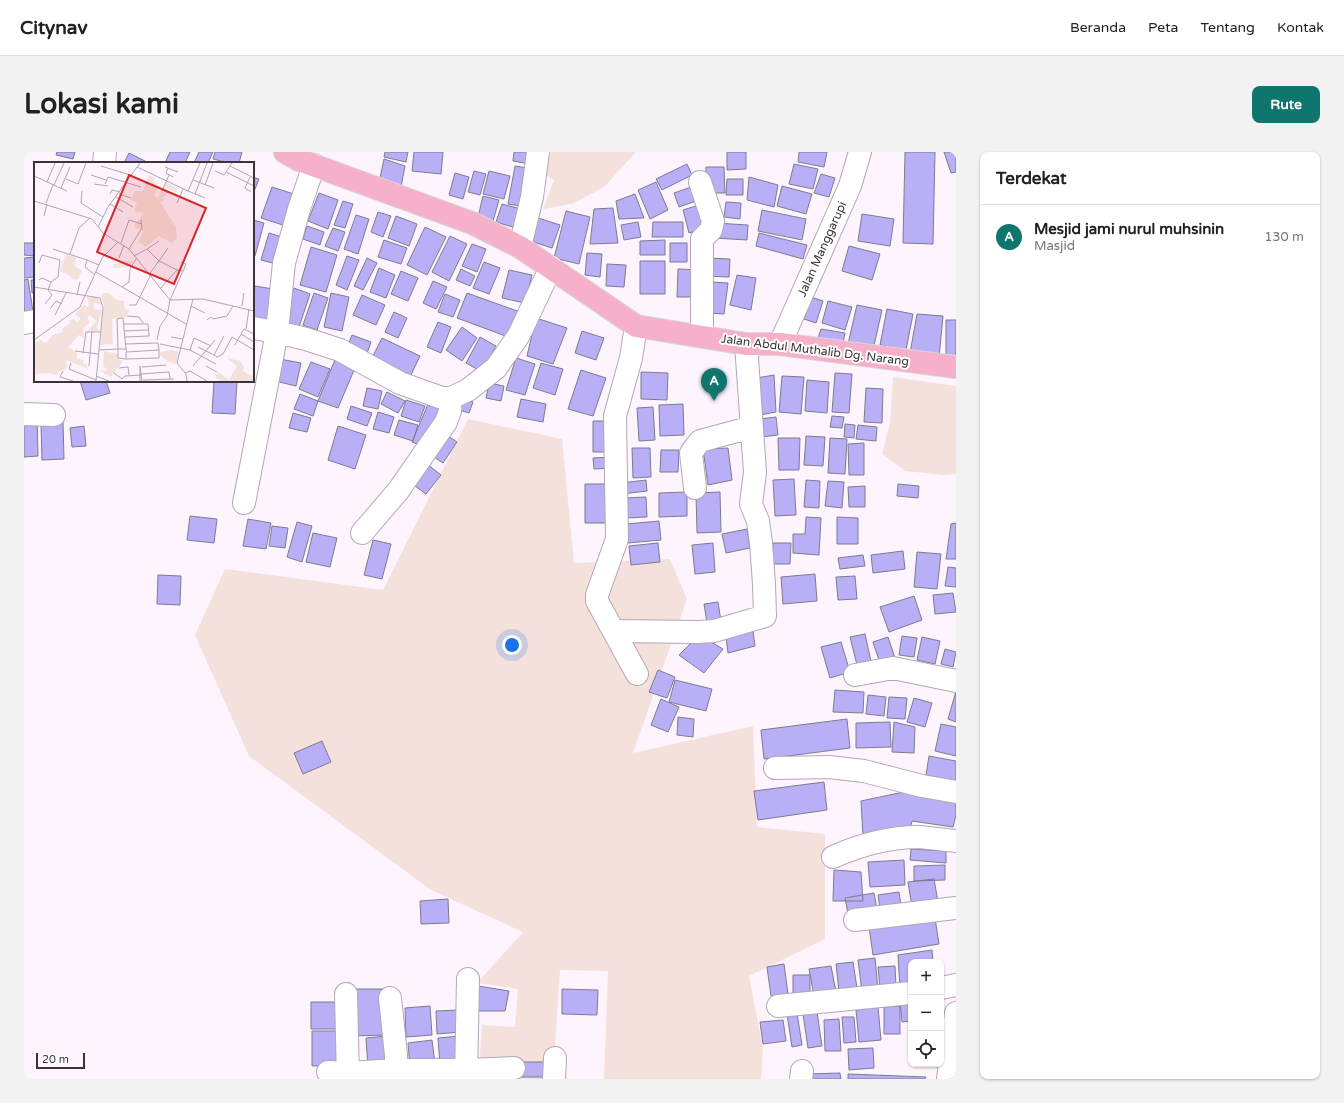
<!DOCTYPE html>
<html lang="id">
<head>
<meta charset="utf-8">
<style>
	body { margin:0; font-family:"Varela Round",sans-serif; background:#f2f2f2; color:#202124 }
	.controls { position:absolute; right:12px; bottom:12px; display:grid; overflow:hidden; border-radius:8px; box-shadow:0 1px 3px #0004 }
	.controls button { width:36px; height:36px; display:grid; place-items:center; padding:0; border:0; border-bottom:1px solid #e0e0e0; background:#fff; color:#202124; font:20px sans-serif }
	.scale { position:absolute; left:12px; bottom:10px; width:49px; box-sizing:border-box; padding-left:4px; border:2px solid #3a343a; border-top:0; font-size:11px; line-height:14px; white-space:nowrap; color:#3a343a; -webkit-text-stroke:3px #fff; paint-order:stroke }
	.you { position:absolute; left:488px; top:493px; width:14px; height:14px; margin:-10px; border:3px solid #fff; border-radius:50%; background:#1a73e8; box-shadow:0 0 0 6px #1a73e833 }
	.badge { display:grid; place-items:center; width:26px; height:26px; border-radius:50%; background:#0f766e; color:#fff; font-size:13px; font-weight:700 }
	.pin { position:absolute; translate:-50% -33px; filter:drop-shadow(0 1px 2px #0008) }
	.pin::after { content:''; position:absolute; top:21px; width:14px; height:12px; background:inherit; clip-path:polygon(0 0,100% 0,50% 100%) }
	.list { margin:0; padding:0; list-style:none }
	h2 { display:flex; justify-content:space-between; align-items:center; height:52px; margin:0; padding:0 16px; font-size:17px }
	h2 small { font-size:13px; font-weight:400; color:#757577 }
	.list li { display:grid; grid-template-columns:26px 1fr auto; gap:12px; align-items:center; box-sizing:border-box; height:64px; padding:0 16px; border-top:1px solid #e0e0e0 }
	.list b { display:block; font-size:15px; white-space:nowrap }
	.list p { margin:0; font-size:13px; white-space:nowrap; color:#757577 }
	.list em { font-size:13px; font-style:normal; color:#757577 }
	.icon { flex:none; width:22px; height:22px; fill:none; stroke:currentColor; stroke-width:2; stroke-linecap:round; stroke-linejoin:round }
	.map { position:relative; flex:none; width:932px; height:927px; overflow:hidden; border-radius:8px }
	header { display:flex; align-items:center; gap:24px; box-sizing:border-box; height:56px; padding:0 20px; background:#fff; border-bottom:1px solid #e0e0e0 }
	header strong { font-size:19px }
	nav { display:flex; gap:22px; margin-inline-start:auto; font-size:14px }
	.intro { display:flex; align-items:center; justify-content:space-between; box-sizing:border-box; height:96px; padding:0 24px }
	h1 { margin:0; font-size:28px }
	.button { padding:10px 18px; border-radius:8px; background:#0f766e; color:#fff; font-size:14px; font-weight:700 }
	main { display:flex; gap:24px; padding:0 24px }
	aside { flex:1; background:#fff; border-radius:8px; box-shadow:0 1px 3px #0004 }
	.map>svg:first-child { display:block }
	.green { fill:#f5e1dc }
	.building { fill:#b8aff7; stroke:#7d7c8e }
	.lines { fill:none; stroke-linecap:round; stroke-linejoin:round }
	.minor-casing { stroke:#b5a6b6; stroke-width:24 }
	.major-casing { stroke:#d8d6d8; stroke-width:24 }
	.minor { stroke:#fff; stroke-width:22 }
	.major { stroke:#f7b0c9; stroke-width:22 }
	.labels { text-anchor:middle; stroke-width:4; stroke-linejoin:round; paint-order:stroke }
	.street-label { font-size:12px; fill:#3a343a; stroke:#fff }
	.inset-road { fill:none; stroke:#afa7b0; stroke-width:1 }
	.view { fill:#d62828; fill-opacity:0.15; stroke:#d62828; stroke-width:2 }
	.inset-edge { fill:none; stroke:#3a343a; stroke-width:2 }
</style>
</head>
<body>
<header>
<strong>Citynav</strong>
<nav><a>Beranda</a><a>Peta</a><a>Tentang</a><a>Kontak</a></nav>
</header>
<div class="intro"><h1>Lokasi kami</h1><a class="button">Rute</a></div>
<main>
<div class="map">
<svg width="932" height="927" viewBox="0 0 932 927">
	<rect width="100%" height="100%" fill="#fdf4fe"/>
	<!-- green -->
	<path class="green" d="M527,0H612L580,35L548,52L519,57L530,28L519,22Z
		M869,225L932,234V322L920,323L881,319L858,302L866,271Z
		M444,267L538,287L550,411L646,407L663,447L609,601L729,574L733,675L801,682V787L725,824L739,897L737,927H580L584,819L536,818L529,927H494L493,923L455,917L458,873L491,875L494,837L453,831L499,780L407,738L225,604L171,483L201,417L359,438Z"/>
	<!-- building -->
	<path class="building" d="M33,0H51L49,7L32,3Z
		M146,0H166L161,11H141Z
		M175,0H189L184,11H170Z
		M191,0H218L215,11H205L189,7Z
		M361,0H384L382,10L360,5Z
		M390,0H419L417,22L388,19Z
		M490,0H509L506,12L489,9Z
		M703,0H722V17L703,18Z
		M775,0H803L800,15L774,10Z
		M881,0H911L909,92L879,91Z
		M920,0H932V20L927,21Z
		M105,1L123,10V11H100Z
		M360,7L381,14L377,35L356,26Z
		M663,12L668,23L638,38L632,27Z
		M770,12L794,17L789,37L765,32Z
		M491,14L509,17L502,55L484,52Z
		M682,15H700L701,41H682Z
		M450,19L462,22L456,43L444,40Z
		M465,19L486,24L480,47L459,42Z
		M431,21L445,25L439,47L425,43Z
		M797,22L811,26L805,45L790,41Z
		M229,25L235,27L229,42Z
		M725,25L754,33L750,55L723,48Z
		M703,27H719V43H702Z
		M632,30L644,58L626,67L614,38Z
		M670,34L675,48L655,55L650,41Z
		M758,34L788,42L782,62L753,54Z
		M248,35L273,43L262,74L237,66Z
		M295,41L314,48L304,77L284,69Z
		M611,42L620,66L595,67L592,49Z
		M459,44L475,48L469,69L454,65Z
		M319,49L329,52L321,76L310,73Z
		M702,50L717,51L716,67L700,65Z
		M478,52L497,57L492,76L472,70Z
		M675,53L681,76L665,81L659,58Z
		M589,56L594,91L566,92L570,57Z
		M738,58L782,67L778,88L734,79Z
		M542,59L566,65L555,112L530,106Z
		M354,60L367,64L359,85L347,80Z
		M838,62L870,67L866,94L834,89Z
		M332,63L345,67L334,102L320,97Z
		M372,64L393,72L385,94L364,86Z
		M511,65L536,73L528,96L503,88Z
		M229,68L240,71L231,104L229,103Z
		M614,70L617,85L600,88L597,73Z
		M629,70H659V85H628Z
		M691,71L724,73L723,88L690,86Z
		M283,74L300,80L296,93L279,87Z
		M401,75L422,85L403,123L383,113Z
		M309,76L321,80L314,99L301,94Z
		M245,81L264,87L256,113L237,108Z
		M735,81L783,93L779,107L732,94Z
		M426,84L443,92L425,129L408,120Z
		M360,88L383,96L377,112L354,105Z
		M641,88V103H616V89Z
		M0,91H11V104L0,103Z
		M646,91H663V110H646Z
		M448,92L462,97L453,120L438,114Z
		M825,94L856,102L848,128L818,119Z
		M287,95L313,103L302,140L276,133Z
		M563,101L578,102L576,125L561,123Z
		M323,104L335,108L323,138L312,133Z
		M11,105V125L0,126V106Z
		M343,106L353,111L339,138L330,134Z
		M681,106L706,107L705,125L680,124Z
		M616,109H641V142H616Z
		M460,110L476,116L465,142L449,136Z
		M583,112L602,113L600,135L582,134Z
		M355,116L371,123L362,146L346,140Z
		M437,117L451,124L446,134L432,128Z
		M654,117L676,118L675,145H653Z
		M485,118L508,123L501,151L478,146Z
		M377,119L394,126L384,149L367,142Z
		M713,123L732,126L727,158L706,153Z
		M4,127L10,166L2,167L0,154V128Z
		M7,128H11V141H8Z
		M409,129L423,135L412,157L399,151Z
		M686,130L704,131L700,162L684,161Z
		M231,134L249,137L243,171L229,169V151Z
		M270,136L286,142L275,175L258,169Z
		M290,141L304,146L293,178L279,173Z
		M307,141L325,145L318,179L300,175Z
		M443,141L496,160L487,186L433,166Z
		M421,142L436,148L429,165L414,160Z
		M338,143L361,153L352,173L329,163Z
		M787,145L799,149L792,171L780,167Z
		M804,149L828,155L821,178L798,171Z
		M833,153L858,158L849,198L824,192Z
		M863,157L889,162L882,198L856,193Z
		M370,160L383,166L374,186L361,180Z
		M893,162L919,164L915,206L886,201Z
		M512,166L543,176L529,212L503,204Z
		M922,168H932V204H922Z
		M414,170L427,175L417,201L403,195Z
		M438,175L453,186L438,209L422,198Z
		M797,177L821,181L819,191L793,190Z
		M558,179L580,186L572,208L551,201Z
		M328,183L347,190L341,207L321,200Z
		M456,185L472,194L458,220L442,211Z
		M358,186L396,204L385,227L347,208Z
		M313,203L333,211L314,256L294,249Z
		M492,206L511,212L501,243L482,238Z
		M256,207L277,211L272,234L251,229Z
		M287,210L306,217L294,245L275,237Z
		M517,211L539,217L531,243L509,236Z
		M557,218L582,226L569,264L544,257Z
		M617,220L644,221L643,248L617,247Z
		M811,221L828,222L825,261L808,260Z
		M750,223L752,260L731,264L727,227Z
		M758,224L780,225L777,262L755,260Z
		M783,228L805,230L803,261L781,259Z
		M56,229H82L86,241L62,248Z
		M190,229H213L211,262L188,261Z
		M465,231L480,234L477,249L462,246Z
		M343,236L358,239L354,257L339,254Z
		M842,236L859,237L858,271L840,270Z
		M363,240L381,249L374,261L357,252Z
		M276,242L294,249L289,264L270,257Z
		M407,245L420,250L401,295L388,290Z
		M439,246L449,250L445,261L435,258Z
		M497,247L522,252L519,270L493,265Z
		M382,248L401,254L395,270L377,264Z
		M659,252L660,283L636,284L635,253Z
		M327,254L348,261L343,274L323,267Z
		M629,255L631,288L615,289L613,256Z
		M354,260L370,265L365,281L349,277Z
		M269,261L287,266L283,280L265,276Z
		M808,264L820,265L818,276L806,275Z
		M13,265L14,304L0,305V266Z
		M752,265L754,283L737,285L735,267Z
		M375,268L394,273L389,289L370,283Z
		M569,269H586L587,300H569Z
		M39,270L40,307L18,308L17,271Z
		M821,272L831,273L830,286L820,285Z
		M834,273L853,275L852,289L832,287Z
		M60,274L62,294L48,295L46,276Z
		M314,274L342,283L331,317L304,308Z
		M421,282L433,290L419,311L407,303Z
		M782,284L801,285L799,314L780,313Z
		M754,286H776L775,318H755Z
		M806,286L823,287L821,322L804,321Z
		M840,291V323H825L824,292Z
		M608,296H626L627,325L609,326Z
		M704,296L708,328L684,333L679,297Z
		M637,298H655L654,320H636Z
		M588,305L589,316L570,317L569,306Z
		M403,312L417,323L402,342L387,331Z
		M770,327L772,363L751,364L749,328Z
		M622,328L623,339L598,342L597,331Z
		M782,328L796,329L795,356L780,355Z
		M804,329L820,330L818,356L801,354Z
		M561,332H586L587,371H561Z
		M874,332L895,334L894,346L873,344Z
		M841,334V355H825L824,335Z
		M663,340V364L635,365V341Z
		M696,340L697,380L673,381L672,341Z
		M622,345L623,365L601,366V346Z
		M166,364L193,367L190,391L163,388Z
		M782,365L797,366L795,403L769,401V382H781Z
		M813,365L834,366V392H813Z
		M224,367L247,371L242,397L219,394Z
		M635,369L637,388L604,391L603,372Z
		M273,370L288,374L278,410L263,405Z
		M932,371V407H922L927,372Z
		M248,374L264,376L261,396L245,394Z
		M723,377L726,396L702,401L698,382Z
		M289,381L313,386L306,415L282,410Z
		M349,388L367,392L358,427L340,423Z
		M634,391L636,410L607,413L605,394Z
		M689,391L691,420L671,422L668,393Z
		M749,391H767L766,412H748Z
		M879,399L881,417L849,421L847,403Z
		M893,400L917,402L913,437L890,435Z
		M839,403L841,414L816,417L814,406Z
		M924,415L932,416V435L921,434Z
		M791,422L793,449L759,452L757,425Z
		M134,423L157,424L156,453L133,452Z
		M831,424L833,447L814,448L812,425Z
		M929,441L932,460L911,462L909,443Z
		M890,444L898,468L865,480L856,455Z
		M694,450L697,469L683,471L680,452Z
		M728,471L731,494L704,501L701,478Z
		M841,482L848,514L834,517L826,485Z
		M675,483L699,497L680,521L655,503Z
		M878,484L893,486L890,505L875,503Z
		M864,485L871,506L856,511L849,490Z
		M898,485L916,489L911,512L893,508Z
		M817,490L826,520L806,526L797,495Z
		M921,497L932,500L929,515L917,512Z
		M634,518L651,525L643,546L625,540Z
		M651,528L688,537L682,559L645,550Z
		M811,538L840,540L839,561L809,560Z
		M932,539V570L924,567Z
		M844,543L862,545L860,564L842,562Z
		M865,545L883,546L881,567L863,566Z
		M890,546L908,551L901,575L883,570Z
		M637,547L655,555L644,580L627,573Z
		M654,565L670,567L669,585L653,583Z
		M823,567L826,596L740,607L737,578Z
		M866,570L867,595L832,596V571Z
		M870,570L891,575L890,601L868,600Z
		M917,572L932,575V604L911,599Z
		M298,589L307,610L279,622L270,601Z
		M905,604L932,609V634L901,629Z
		M800,630L803,658L734,668L730,639Z
		M889,638L932,643V663L929,675L888,669L885,681L839,685L837,649Z
		M887,697L922,699V711L886,708Z
		M880,708L881,733L846,735L844,710Z
		M921,713V728L890,729V714Z
		M810,718L837,720L839,749H809Z
		M910,727L914,750L888,755L884,730Z
		M875,740L877,754L856,757L854,743Z
		M850,741L854,762L825,767L821,746Z
		M424,747L425,771L397,772L396,749Z
		M911,766L915,792L849,803L845,775Z
		M908,798L909,810H887V836L876,837L874,803Z
		M851,806L854,838L838,840L834,808Z
		M829,810L833,836L815,839L812,812Z
		M760,812L764,842L747,844L743,815Z
		M807,814L812,840L790,844L785,817Z
		M871,814L872,835L856,837L854,815Z
		M769,823H786V843H769Z
		M448,833L485,839L481,859H447Z
		M326,837H362V883L327,884Z
		M538,837L574,838L573,863L538,862Z
		M887,849V869L878,870L876,851Z
		M287,850H319V877H287Z
		M406,854L408,883L382,885L381,856Z
		M876,854V882H860V855Z
		M854,855L857,888L835,890L832,858Z
		M436,858L437,880L413,882L412,859Z
		M793,860L798,894L784,896L779,862Z
		M773,861L778,893L768,895L763,862Z
		M818,865H830L832,890L820,891Z
		M815,867L817,899H801L800,868Z
		M759,868L762,889L739,892L736,870Z
		M288,879H318L317,913L288,914Z
		M362,884L364,915L344,916L342,886Z
		M436,884L438,912L416,913L414,886Z
		M408,888L411,912L386,915L384,891Z
		M849,896L850,916L825,918L824,897Z
		M491,910H521V925H491Z
		M816,921L817,927H782V922Z
		M824,922L902,925L901,927H824Z"/>
	<g class="lines">
		<defs>
			<path id="minor" d="M80,11L81,0
				M290,13L275,57L260,111L253,180L282,187L316,198L376,231L418,246H427L444,238L472,216L495,183L527,115
				M676,30L689,69L687,78L678,87V184
				M496,95L508,45L514,0
				M0,171L11,169
				M612,174L607,206L591,264L593,387L573,443V449L613,522
				M756,192L826,34L836,0
				M0,262L30,263
				M671,336L667,301L676,289L728,275
				M220,351L253,180L229,176
				M338,381L374,339L422,270L426,259L427,246
				M590,479L674,480L690,479L741,464L740,432L737,391L734,369L727,352L731,320L722,192
				M831,523L869,516L932,529
				M751,616L805,615L840,619L898,634L932,640
				M809,705C836,693 865,685 894,685C907,686 920,688 932,689
				M831,768L932,756
				M917,836L932,833
				M322,842L324,927
				M366,846L372,903V918
				M754,854L887,841
				M304,920L324,921L372,918H442L490,916
				M442,927L444,827
				M530,927L531,906
				M777,927L778,919
				M924,927L932,861"/>
			<path id="major" d="M261,0L275,8L448,71L496,95L612,174L722,192H756L932,215"/>
		</defs>
		<!-- minor casing -->
		<use href="#minor" class="minor-casing"/>
		<!-- major casing -->
		<use href="#major" class="major-casing"/>
		<!-- minor -->
		<use href="#minor" class="minor"/>
		<!-- major -->
		<use href="#major" class="major"/>
	</g>
	<g class="labels">
		<!-- street labels -->
		<g class="street-label">
			<text transform="translate(798 97) rotate(-66)" y="4">Jalan Manggarupi</text>
			<text transform="translate(791 198) rotate(7)" y="4">Jalan Abdul Muthalib Dg. Narang</text>
		</g>
	</g>
	<!-- overview -->
	<g transform="translate(10 10)">
		<rect width="220" height="220" fill="#fdf4fe"/>
		<path d="M115,13L121,16L119,19L125,24L120,34L124,36L132,21L144,26L142,30L132,26L131,29L134,30L128,36L131,38L126,40L142,65L143,76L138,81L125,74L112,85L105,80L109,69L101,66V62L110,51L100,49L103,41L97,38L101,29H109ZM32,91L42,96L41,104L48,109L44,117L39,118L36,114L26,109ZM93,99H99L95,105L78,106L80,102ZM69,131H74L83,138L90,139L91,147L96,148L92,155L78,157L79,182L66,183L70,142L67,135ZM53,135H64L68,143L60,141V147L68,148L63,165L65,169H54L62,159L56,153L53,156L56,160L49,166L50,176L45,173L34,185L43,191V197L50,198L49,202H53L54,207L33,198L31,201L34,203L31,208L25,209L22,213L15,211L2,212L0,181L6,178L12,181L19,173L29,170L28,167L36,161L35,159L40,157L43,160L46,157L41,152L50,143L54,145L55,143ZM138,188L145,190L142,202L133,199L126,193V190ZM70,189L83,192L84,197L89,199L77,215L64,208L72,209L73,206L69,205ZM193,196L206,199L210,205L209,209L218,214L220,210V219H187L181,215L184,210L195,218L203,204Z" fill="#f5e1dc"/>
		<path class="inset-road" d="M67,4L96,13M196,4L220,16M103,5L154,29L166,1M131,5L144,10M134,6L132,11L139,15M181,9L190,13L198,1M192,10L220,24M57,13L72,18M0,14L33,29M216,15L211,26L217,30M32,17L44,22L52,1M159,18L180,26M13,20L21,1M60,22L74,24M71,22L74,15L107,25M20,23L30,1M171,23L179,1M27,26L36,5M48,29L47,41L69,55M128,29L135,13M131,29L147,35M154,29L171,36M76,32L78,28L86,30M85,32L97,36M161,32L173,1M82,35L99,45M0,39L58,57L69,71L95,87L136,138L169,137L220,149M12,41L19,23M143,41L149,27M76,42L89,50M10,54L13,42M64,65L74,45L106,1M87,81L95,58L108,62M19,87L53,98L51,105L61,113M95,87L108,66L107,58M113,87L125,79M36,92L45,66L56,56M100,94L113,87L125,99L116,111M85,96L90,83M53,98L65,103M5,101L8,93L26,98L24,115L17,120L14,128L18,133L11,142M143,108L149,109L152,102L147,100M62,110L152,162M5,118L8,116L17,120M0,125L66,136L69,146L62,219M88,125L95,120L96,107L102,97M126,127L143,108L125,99L134,86M43,133L46,120M95,143H102L117,112M157,144L171,151M208,144L210,131M16,147L22,139L28,142M21,153L32,131M93,154L105,155L109,161M173,158L177,155L179,157L193,154L199,144M90,162H114L115,174L91,175M212,167L215,147M90,169L114,168M207,172L220,180M137,175L149,177M0,178L46,145L68,96L84,80M123,178L126,164L133,154L136,138L149,109M91,182L124,181L125,188L93,190L92,187M126,182L156,188L182,202M201,183L210,167L220,172M164,185L180,193L190,174M65,188L84,187H92L89,156L83,157L84,187V196L92,197M156,188L160,176L177,184M41,189L64,192M92,190V197L125,196V188M49,191L52,170H67M180,193L183,195L189,192L198,175L220,188M37,201L35,207L62,218M55,204L58,169M159,204L181,178M172,204L183,210M108,205L132,203M85,206L94,205L95,213M29,209L26,215L39,219M80,211L88,217L91,214L107,213M151,211L156,209L173,219M106,212L135,210L136,217M62,214L75,219M109,218L140,217M106,219V204L108,219M153,219L152,212L143,201L159,137"/>
		<path class="view" d="M95,13L172,46L140,122L63,90Z"/>
		<rect width="220" height="220" class="inset-edge"/>
	</g>
</svg>
<div class="controls">
<button>+</button>
<button>−</button>
<button><svg class="icon" aria-label="locate" viewBox="0 0 24 24"><circle cx="12" cy="12" r="6"/><path d="M12 2v4M12 18v4M2 12h4M18 12h4"/></svg></button>
</div>
<div class="scale">20 m</div>
<div class="you"></div>
<div class="pin badge" style="left:690px;top:249px">A</div>
</div>
<aside>
<h2>Terdekat<small></small></h2>
<ul class="list">
<li><span class="badge">A</span><div><b>Mesjid jami nurul muhsinin</b><p>Masjid</p></div><em>130 m</em></li>
</ul>
</aside>
</main>
</body>
</html>
